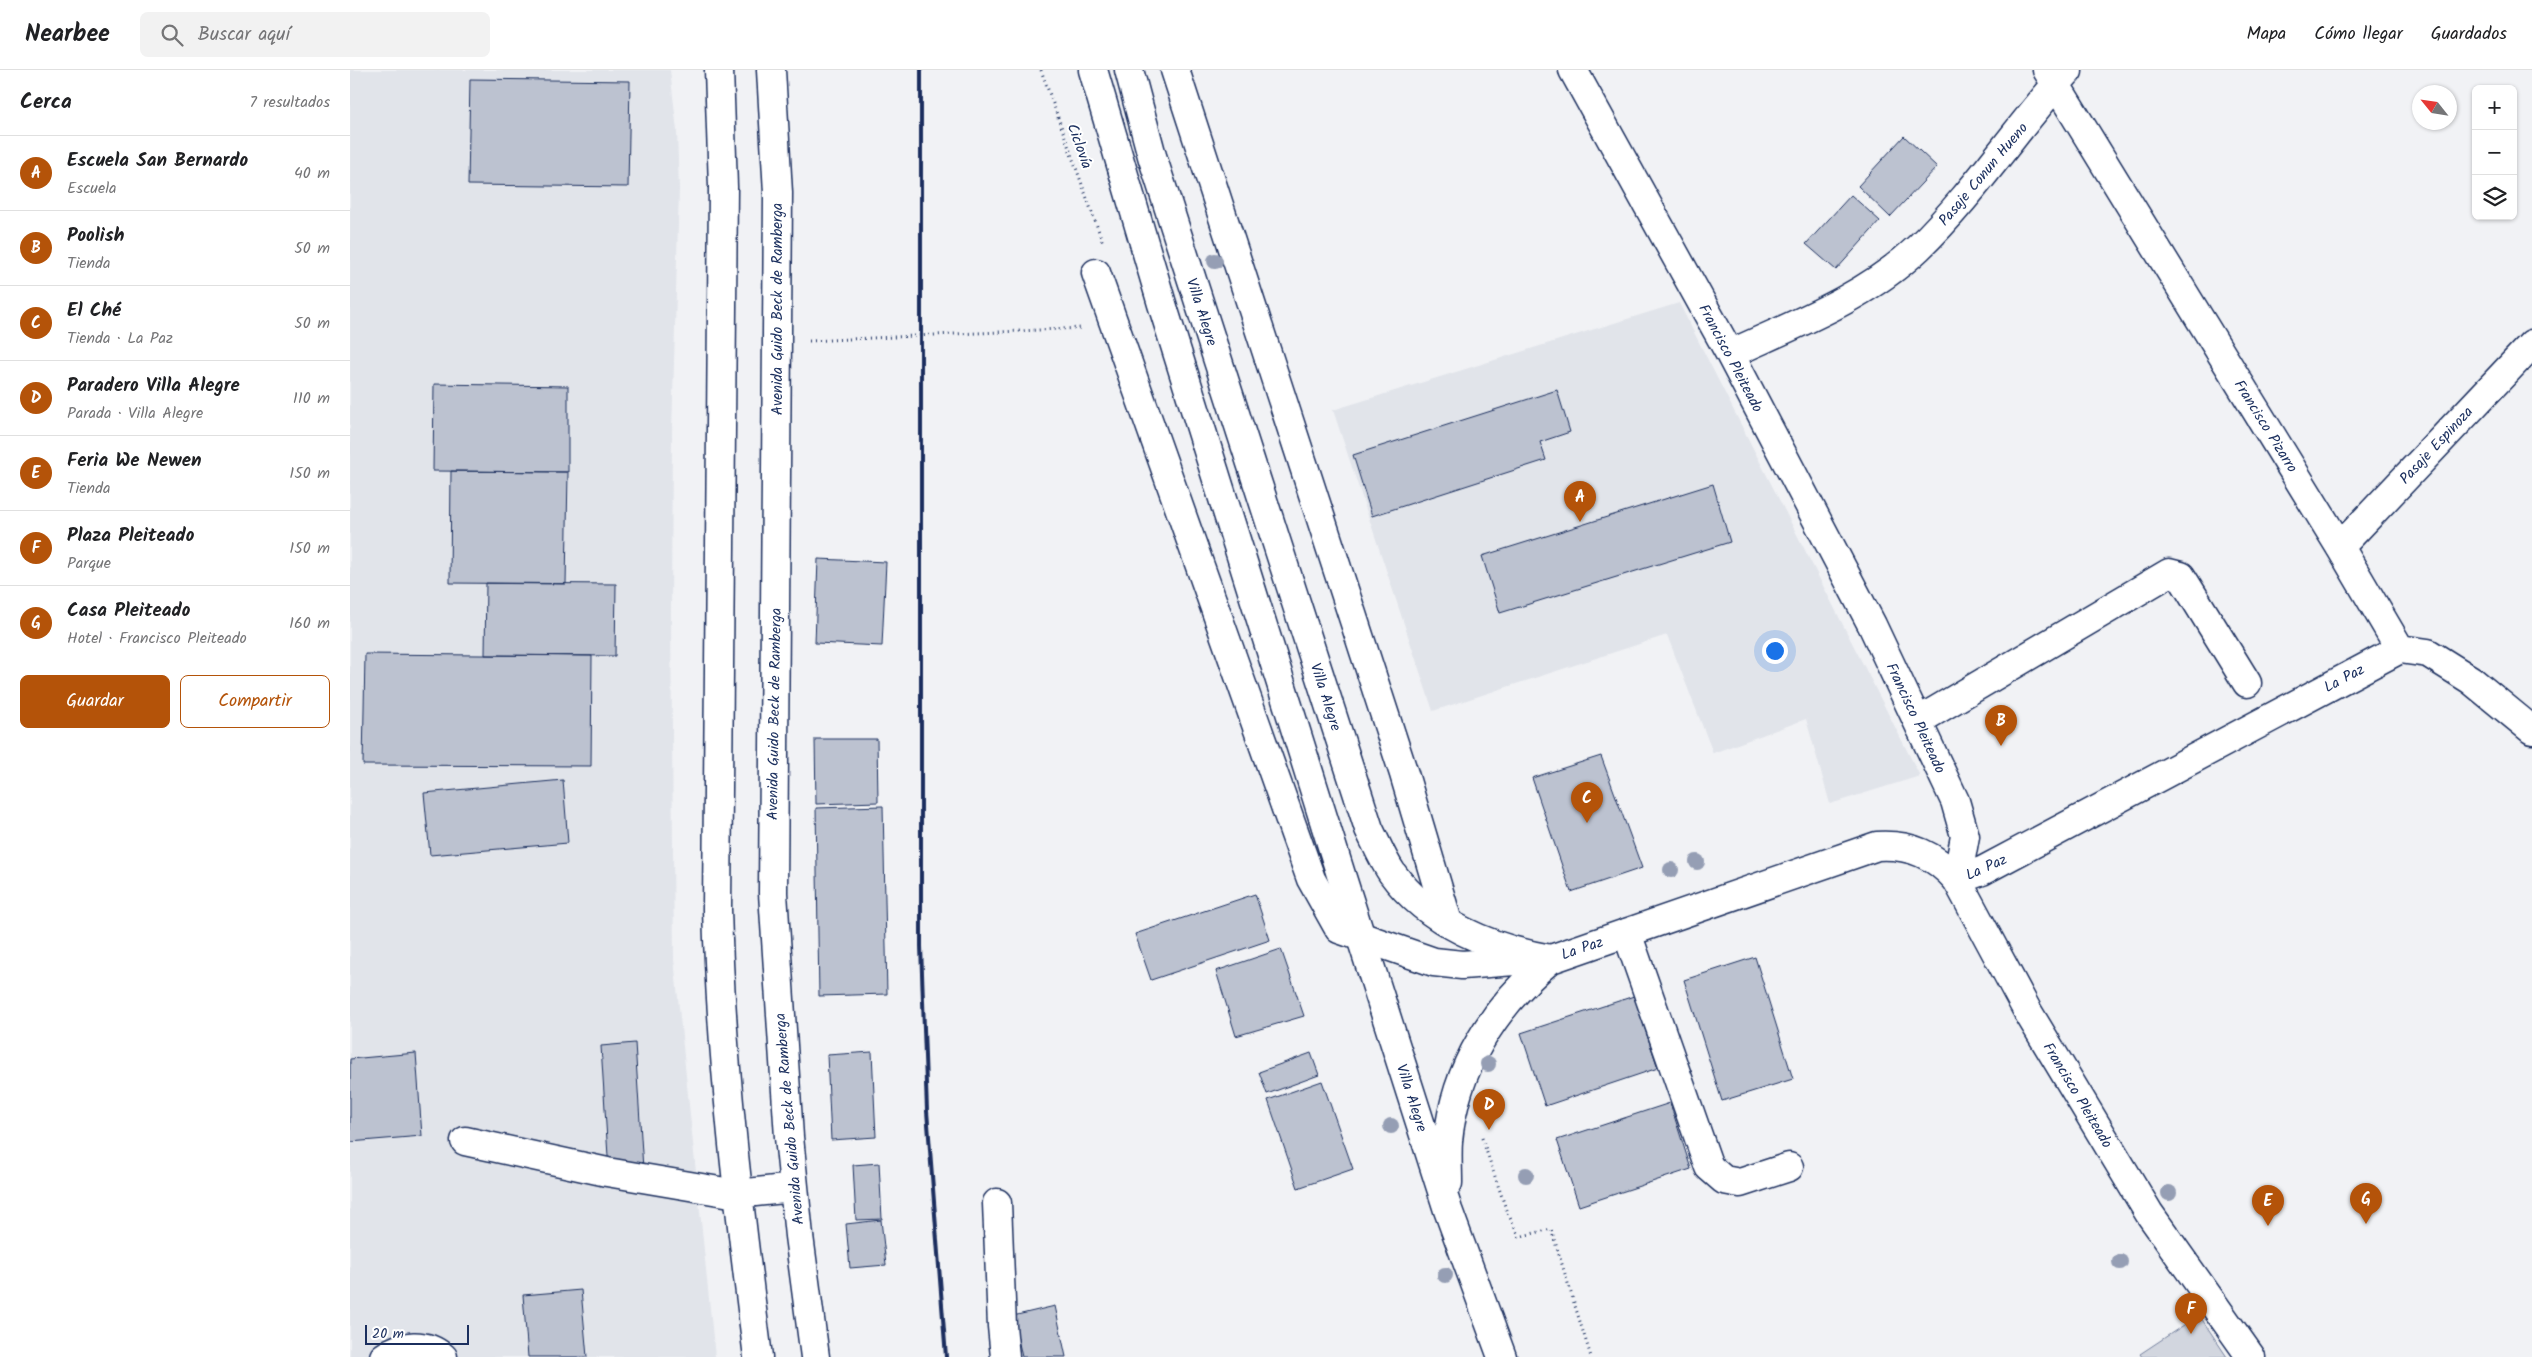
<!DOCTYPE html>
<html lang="es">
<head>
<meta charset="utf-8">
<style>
	body { margin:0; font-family:Kalam,sans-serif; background:#f2f2f2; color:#202124 }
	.controls { position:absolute; right:15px; top:15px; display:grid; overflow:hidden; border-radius:8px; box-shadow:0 1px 4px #0004 }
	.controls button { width:45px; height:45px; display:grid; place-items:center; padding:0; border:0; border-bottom:1px solid #e0e0e0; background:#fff; color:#202124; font:25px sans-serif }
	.compass { position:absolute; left:2062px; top:15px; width:45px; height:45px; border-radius:50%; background:#fff; box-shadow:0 1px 4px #0004; rotate:300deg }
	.scale { position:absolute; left:15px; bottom:12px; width:104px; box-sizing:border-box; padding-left:5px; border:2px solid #1b2f5e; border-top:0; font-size:14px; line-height:18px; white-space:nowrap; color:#1b2f5e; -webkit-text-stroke:4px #fff; paint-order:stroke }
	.you { position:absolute; left:1424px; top:580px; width:18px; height:18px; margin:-12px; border:4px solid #fff; border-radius:50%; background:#1a73e8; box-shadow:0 0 0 8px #1a73e833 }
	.badge { display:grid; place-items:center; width:32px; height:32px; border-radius:50%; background:#b45309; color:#fff; font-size:16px; font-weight:700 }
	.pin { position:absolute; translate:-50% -41px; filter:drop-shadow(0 1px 2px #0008) }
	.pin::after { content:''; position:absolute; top:26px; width:18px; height:15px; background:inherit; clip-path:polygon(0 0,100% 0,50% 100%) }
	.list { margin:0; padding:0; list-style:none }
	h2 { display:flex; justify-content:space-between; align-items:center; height:65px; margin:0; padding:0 20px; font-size:21px }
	h2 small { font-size:16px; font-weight:400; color:#757577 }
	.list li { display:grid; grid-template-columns:32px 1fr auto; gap:15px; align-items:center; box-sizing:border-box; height:75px; padding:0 20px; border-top:1px solid #e0e0e0 }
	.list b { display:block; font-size:19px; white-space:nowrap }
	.list p { margin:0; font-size:16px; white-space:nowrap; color:#757577 }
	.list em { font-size:16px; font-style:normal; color:#757577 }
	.actions { display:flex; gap:10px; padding:15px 20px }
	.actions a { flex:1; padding:11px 0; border:1px solid #b45309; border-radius:8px; text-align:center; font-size:18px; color:#b45309 }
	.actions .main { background:#b45309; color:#fff }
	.icon { flex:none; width:28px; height:28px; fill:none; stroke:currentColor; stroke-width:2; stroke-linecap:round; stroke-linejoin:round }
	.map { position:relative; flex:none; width:2182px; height:1287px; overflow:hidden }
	header { display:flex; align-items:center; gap:30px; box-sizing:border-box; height:70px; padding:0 25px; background:#fff; border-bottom:1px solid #e0e0e0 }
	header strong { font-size:24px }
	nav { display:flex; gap:28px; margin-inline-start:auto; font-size:18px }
	.search { width:350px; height:45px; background:#f2f2f2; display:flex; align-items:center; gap:12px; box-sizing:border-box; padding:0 18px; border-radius:8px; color:#757577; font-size:19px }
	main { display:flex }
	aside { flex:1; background:#fff }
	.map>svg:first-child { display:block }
	.built { fill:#e1e4ea }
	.green { fill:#d2d6df; stroke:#76829e }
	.building { fill:#bcc2d0; stroke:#1b2f5e }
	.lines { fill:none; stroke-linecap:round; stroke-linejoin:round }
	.minor-casing { stroke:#1b2f5e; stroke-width:31 }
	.major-casing { stroke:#1b2f5e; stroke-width:31 }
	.path { stroke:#1b2f5e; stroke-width:3; stroke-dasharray:1 4; stroke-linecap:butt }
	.minor { stroke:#fff; stroke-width:28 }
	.major { stroke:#fff; stroke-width:28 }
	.rail { stroke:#1b2f5e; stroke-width:4 }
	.tree { fill:#959eb4 }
	.labels { text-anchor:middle; stroke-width:4; stroke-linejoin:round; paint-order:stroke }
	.street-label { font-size:15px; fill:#1b2f5e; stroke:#fff }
</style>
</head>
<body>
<header>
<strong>Nearbee</strong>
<div class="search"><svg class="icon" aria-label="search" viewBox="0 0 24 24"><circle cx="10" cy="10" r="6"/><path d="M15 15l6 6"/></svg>Buscar aquí</div>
<nav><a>Mapa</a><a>Cómo llegar</a><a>Guardados</a></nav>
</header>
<main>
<aside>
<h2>Cerca<small>7 resultados</small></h2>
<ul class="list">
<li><span class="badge">A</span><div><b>Escuela San Bernardo</b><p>Escuela</p></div><em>40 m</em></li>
<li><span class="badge">B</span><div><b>Poolish</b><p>Tienda</p></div><em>50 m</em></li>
<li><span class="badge">C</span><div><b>El Ché</b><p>Tienda · La Paz</p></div><em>50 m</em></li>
<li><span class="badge">D</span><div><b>Paradero Villa Alegre</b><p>Parada · Villa Alegre</p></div><em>110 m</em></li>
<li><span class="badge">E</span><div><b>Feria We Newen</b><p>Tienda</p></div><em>150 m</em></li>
<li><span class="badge">F</span><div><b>Plaza Pleiteado</b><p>Parque</p></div><em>150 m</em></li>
<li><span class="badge">G</span><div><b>Casa Pleiteado</b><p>Hotel · Francisco Pleiteado</p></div><em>160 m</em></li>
</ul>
<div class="actions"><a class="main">Guardar</a><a>Compartir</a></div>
</aside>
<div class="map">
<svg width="2182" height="1287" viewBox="0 0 2182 1287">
	<rect width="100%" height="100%" fill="#f1f2f5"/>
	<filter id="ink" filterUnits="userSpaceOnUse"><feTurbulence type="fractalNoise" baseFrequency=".02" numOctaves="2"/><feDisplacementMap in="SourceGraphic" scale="10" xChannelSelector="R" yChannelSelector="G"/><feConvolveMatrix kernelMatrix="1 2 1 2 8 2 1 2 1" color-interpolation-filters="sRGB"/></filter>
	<g filter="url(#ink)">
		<!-- built -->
		<path class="built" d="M0,0H320L327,61L329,119L322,362L321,548L324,889L365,1287H0Z
			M1329,233L1570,706L1480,734L1456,649L1363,683L1317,565L1083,641L983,340Z"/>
		<!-- green -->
		<path class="green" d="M1849,1245L1877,1287H1792L1790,1284Z"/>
		<!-- building -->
		<path class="building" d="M120,9L280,11L278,117L118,115Z
			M1554,66L1587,97L1540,147L1508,116Z
			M1501,125L1530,151L1486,200L1456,174Z
			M84,314L218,316V402L83,401Z
			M1207,320L1220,362L1190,372L1196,390L1022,446L1003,385Z
			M101,401L218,402L216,514L100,513Z
			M1363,414L1380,472L1150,543L1132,486Z
			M468,489L536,492L532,576L465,573Z
			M136,513L266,514L265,586L135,585Z
			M15,584L242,586L241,696L13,695Z
			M465,669H527L528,732L466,734Z
			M1251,686L1292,798L1221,822L1182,708Z
			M213,710L218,773L80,785L74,723Z
			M533,736L537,924L469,926L466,738Z
			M905,824L920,870L801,910L785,864Z
			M931,879L954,946L886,966L866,901Z
			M1405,887L1443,1009L1372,1031L1334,910Z
			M1284,926L1308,998L1195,1036L1171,963Z
			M285,973L293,1099L259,1102L251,976Z
			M522,982L526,1067L481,1070L477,985Z
			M66,983L72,1066L0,1072V989Z
			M961,983L969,1005L917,1024L909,1002Z
			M972,1011L1003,1099L948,1118L918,1030Z
			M1320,1033L1341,1099L1229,1136L1207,1070Z
			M529,1093L532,1149L506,1150L503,1095Z
			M531,1150L536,1195L500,1198L496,1154Z
			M231,1220L237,1287H178L173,1225Z
			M705,1236L716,1287H672L663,1246Z"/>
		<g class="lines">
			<defs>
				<path id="minor" d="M825,0L1054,704L1098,852
					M1223,0L1380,284L1522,555L1605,731L1615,766L1607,810L1632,801L2050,579
					M1697,0L1990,477L2050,579L2078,583L2121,610L2182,660
					M746,203L961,809L989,859L1084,892L1112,895L1191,889
					M1380,284C1445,254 1515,228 1568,178C1624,124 1666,58 1718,1
					M1990,477L2182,274
					M1568,651L1819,503L1831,506L1897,613
					M1277,863L1359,1097L1374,1110L1390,1113L1439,1097
					M115,1071L257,1102L387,1124
					M647,1133L652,1256L655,1287
					M34,1287C51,1274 76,1272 93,1287"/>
				<path id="major" d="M369,0L373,117L367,839C371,989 389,1138 408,1287
					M421,0L428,123L423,823L439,1067L449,1166L465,1287
					M743,0L812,234L992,808L1098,1140L1152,1287
					M779,0L802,86L1019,759C1026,773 1033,790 1042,803C1078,853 1142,879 1201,889
					M1098,1113C1098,1099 1097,1085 1098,1071C1105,997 1145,935 1201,889L1527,776C1561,774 1585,785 1607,810L1678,942L1799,1143L1901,1287
					M387,1124L444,1118"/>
			</defs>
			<!-- minor casing -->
			<use href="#minor" class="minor-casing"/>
			<!-- major casing -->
			<use href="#major" class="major-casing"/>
			<!-- path -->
			<path class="path" d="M691,0L753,173
				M459,271L732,258
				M1132,1068L1156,1139L1169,1167L1201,1159L1241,1287"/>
			<!-- minor -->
			<use href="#minor" class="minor"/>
			<!-- major -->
			<use href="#major" class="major"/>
			<!-- rail -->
			<path class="rail" d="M571,0V876L577,1041L596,1287"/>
		</g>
		<!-- trees -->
		<g class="tree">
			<circle cx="865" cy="191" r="8"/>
			<circle cx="1347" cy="792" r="8"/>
			<circle cx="1321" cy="800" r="8"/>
			<circle cx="1138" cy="994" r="8"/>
			<circle cx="1041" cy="1056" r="8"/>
			<circle cx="1176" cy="1105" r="8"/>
			<circle cx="1819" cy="1123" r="8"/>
			<circle cx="1770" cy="1192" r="8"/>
			<circle cx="1095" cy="1205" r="8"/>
		</g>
	</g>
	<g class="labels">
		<!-- street labels -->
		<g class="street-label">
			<text transform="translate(730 76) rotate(70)" y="5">Ciclovía</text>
			<text transform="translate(1633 104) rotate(-50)" y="5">Pasaje Conun Hueno</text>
			<text transform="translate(427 239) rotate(-90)" y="5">Avenida Guido Beck de Ramberga</text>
			<text transform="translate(852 242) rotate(72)" y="5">Villa Alegre</text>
			<text transform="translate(1381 288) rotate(62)" y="5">Francisco Pleiteado</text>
			<text transform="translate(1916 356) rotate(58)" y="5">Francisco Pizarro</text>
			<text transform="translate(2086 375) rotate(-47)" y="5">Pasaje Espinoza</text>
			<text transform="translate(1994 608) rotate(-28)" y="5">La Paz</text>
			<text transform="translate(976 627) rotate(72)" y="5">Villa Alegre</text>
			<text transform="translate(424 644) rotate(-89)" y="5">Avenida Guido Beck de Ramberga</text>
			<text transform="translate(1566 648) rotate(65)" y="5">Francisco Pleiteado</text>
			<text transform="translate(1636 797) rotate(-24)" y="5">La Paz</text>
			<text transform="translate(1232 878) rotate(-19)" y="5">La Paz</text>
			<text transform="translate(1728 1025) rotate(59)" y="5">Francisco Pleiteado</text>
			<text transform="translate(1062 1028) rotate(72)" y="5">Villa Alegre</text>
			<text transform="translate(439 1049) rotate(-95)" y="5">Avenida Guido Beck de Ramberga</text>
		</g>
	</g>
</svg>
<div class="controls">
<button>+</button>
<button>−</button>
<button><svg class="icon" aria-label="layers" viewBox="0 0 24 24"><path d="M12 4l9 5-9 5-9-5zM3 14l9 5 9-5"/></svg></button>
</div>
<svg class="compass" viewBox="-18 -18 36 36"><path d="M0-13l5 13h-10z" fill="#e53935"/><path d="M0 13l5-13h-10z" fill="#757577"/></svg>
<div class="scale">20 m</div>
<div class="you"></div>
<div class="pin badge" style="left:1230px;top:452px">A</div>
<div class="pin badge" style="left:1651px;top:676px">B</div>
<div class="pin badge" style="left:1237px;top:753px">C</div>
<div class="pin badge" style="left:1139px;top:1060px">D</div>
<div class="pin badge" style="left:1918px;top:1156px">E</div>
<div class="pin badge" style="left:1841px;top:1264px">F</div>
<div class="pin badge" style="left:2016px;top:1154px">G</div>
</div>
</main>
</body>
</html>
